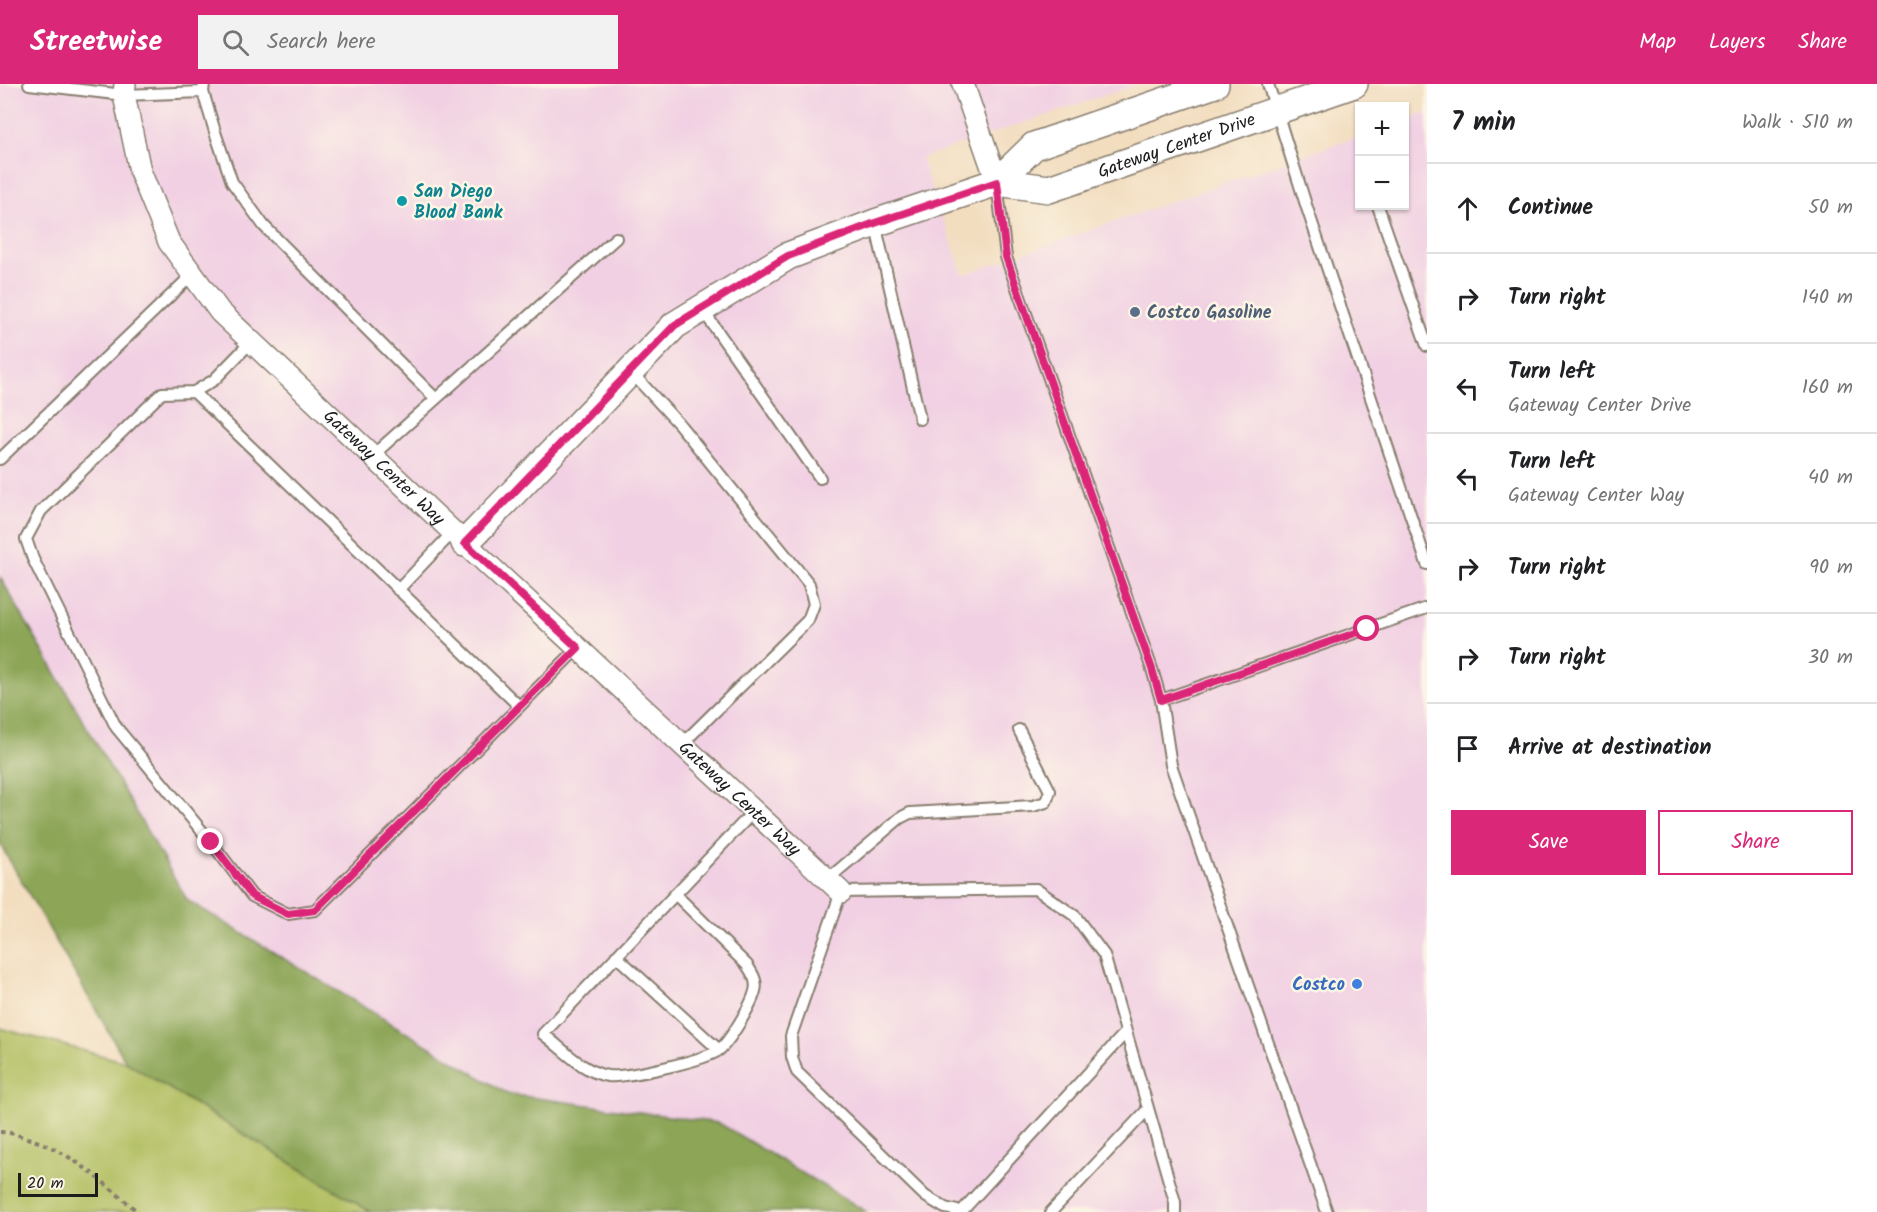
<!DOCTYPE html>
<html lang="en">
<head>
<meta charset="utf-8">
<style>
	body { margin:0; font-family:Kalam,sans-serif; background:#f2f2f2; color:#202124 }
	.controls { position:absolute; right:18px; top:18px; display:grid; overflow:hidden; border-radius:0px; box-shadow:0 2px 4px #0004 }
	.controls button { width:54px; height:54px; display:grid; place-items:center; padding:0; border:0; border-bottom:2px solid #e0e0e0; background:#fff; color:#202124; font:30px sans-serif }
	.scale { position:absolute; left:18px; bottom:15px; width:80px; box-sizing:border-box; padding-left:6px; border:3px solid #1c1c1c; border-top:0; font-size:16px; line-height:21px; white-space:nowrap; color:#1c1c1c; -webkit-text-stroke:4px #fcf5e5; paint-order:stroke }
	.stop { position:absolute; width:18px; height:18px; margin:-14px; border:4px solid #db2777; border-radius:50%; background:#fff }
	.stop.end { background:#db2777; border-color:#fff; box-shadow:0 2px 6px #0008 }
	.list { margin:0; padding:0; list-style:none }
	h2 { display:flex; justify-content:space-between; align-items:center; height:78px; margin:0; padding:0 24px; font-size:26px }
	h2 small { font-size:20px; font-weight:400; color:#757577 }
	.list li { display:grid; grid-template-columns:39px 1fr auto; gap:18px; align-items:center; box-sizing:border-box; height:90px; padding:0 24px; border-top:2px solid #e0e0e0 }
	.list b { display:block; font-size:22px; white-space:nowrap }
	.list p { margin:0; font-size:20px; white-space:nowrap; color:#757577 }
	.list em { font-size:20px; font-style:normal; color:#757577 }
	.actions { display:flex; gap:12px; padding:18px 24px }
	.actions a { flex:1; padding:14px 0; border:2px solid #db2777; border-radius:0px; text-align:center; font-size:21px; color:#db2777 }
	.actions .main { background:#db2777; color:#fff }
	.icon { flex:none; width:33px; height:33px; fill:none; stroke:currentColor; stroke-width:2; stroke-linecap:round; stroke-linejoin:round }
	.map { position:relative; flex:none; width:1427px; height:1128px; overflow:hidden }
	header { display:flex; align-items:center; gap:36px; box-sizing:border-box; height:84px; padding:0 30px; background:#db2777; color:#fff }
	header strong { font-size:28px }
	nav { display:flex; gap:33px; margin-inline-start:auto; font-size:21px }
	.search { width:420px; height:54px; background:#f2f2f2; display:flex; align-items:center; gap:15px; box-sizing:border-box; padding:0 21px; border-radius:0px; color:#757577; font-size:22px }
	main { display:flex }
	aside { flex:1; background:#fff }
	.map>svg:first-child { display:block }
	.built { fill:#f1d0e3 }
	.green { fill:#b1be60; stroke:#666d3e; stroke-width:1.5 }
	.forest { fill:#8ca556; stroke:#546039; stroke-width:1.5 }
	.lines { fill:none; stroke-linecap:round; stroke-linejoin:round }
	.service-casing { stroke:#877c6e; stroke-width:14 }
	.minor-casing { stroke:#877c6e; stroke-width:24 }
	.tertiary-casing { stroke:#877c6e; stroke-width:30 }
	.path { stroke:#877c6e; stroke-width:4; stroke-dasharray:4.5 4.5; stroke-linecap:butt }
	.service { stroke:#fff; stroke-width:10 }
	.minor { stroke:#fff; stroke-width:21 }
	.tertiary { stroke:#fff; stroke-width:27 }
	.route { stroke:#db2777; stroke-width:8 }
	.culture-dot { fill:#0f9aa8; stroke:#fcf5e5; stroke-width:2 }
	.service-dot { fill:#5c6f8a; stroke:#fcf5e5; stroke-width:2 }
	.shop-dot { fill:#3f7fe0; stroke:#fcf5e5; stroke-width:2 }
	.labels { text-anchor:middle; stroke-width:5; stroke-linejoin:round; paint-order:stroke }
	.street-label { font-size:18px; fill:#1c1c1c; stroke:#fcf5e5 }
	.culture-label { font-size:18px; font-weight:bold; fill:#0d838f; stroke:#fcf5e5; text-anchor:start }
	.service-label { font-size:18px; font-weight:bold; fill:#4e5e75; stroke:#fcf5e5; text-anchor:start }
	.shop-label { font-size:18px; font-weight:bold; fill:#366cbe; stroke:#fcf5e5; text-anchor:end }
</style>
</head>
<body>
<header>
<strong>Streetwise</strong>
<div class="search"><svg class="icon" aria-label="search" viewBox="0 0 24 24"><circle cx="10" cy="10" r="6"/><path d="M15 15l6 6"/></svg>Search here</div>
<nav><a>Map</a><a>Layers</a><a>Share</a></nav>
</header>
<main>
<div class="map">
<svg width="1427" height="1128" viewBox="0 0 1427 1128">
	<rect width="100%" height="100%" fill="#fcf5e5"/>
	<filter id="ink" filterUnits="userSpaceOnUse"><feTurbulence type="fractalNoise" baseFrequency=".0167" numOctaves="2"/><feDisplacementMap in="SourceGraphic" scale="12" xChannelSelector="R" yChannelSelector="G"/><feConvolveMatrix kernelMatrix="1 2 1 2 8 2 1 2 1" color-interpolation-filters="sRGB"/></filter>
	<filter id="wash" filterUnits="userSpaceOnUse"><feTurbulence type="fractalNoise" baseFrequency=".008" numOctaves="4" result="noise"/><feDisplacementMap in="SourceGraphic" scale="24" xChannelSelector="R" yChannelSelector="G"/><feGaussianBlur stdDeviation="1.35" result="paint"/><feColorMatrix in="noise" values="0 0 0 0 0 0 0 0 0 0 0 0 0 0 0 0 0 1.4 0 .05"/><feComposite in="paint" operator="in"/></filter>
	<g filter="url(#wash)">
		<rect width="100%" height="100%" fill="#f2ddbf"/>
		<!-- built -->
		<path class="built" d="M0,0H1138L921,74L963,191L1359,52L1360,122H1404L1405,36L1427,28V1128H867L719,1039L508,1010L187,816L0,493Z"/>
		<!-- green -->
		<path class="green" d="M0,944L126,978L371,1128H0Z"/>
		<!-- forest -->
		<path class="forest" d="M0,493L187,816L508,1010L719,1039L867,1128H371L126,978L0,760Z"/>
	</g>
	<g filter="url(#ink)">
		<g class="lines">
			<defs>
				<path id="service" d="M29,0L124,11L203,8
					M204,0L203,8L216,51L232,98L264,142L436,315
					M1268,0L1307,124L1427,480
					M997,99L1006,173L1152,585L1161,616L1171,681L1327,1128
					M1378,122L1427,262
					M875,139L920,335
					M702,225L820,394
					M251,258L214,296L194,308L162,309L41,427L26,455L33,475L116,643L211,758L252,812L288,830L315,826L578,564
					M631,288L679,340L809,500L814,520L808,536L682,660
					M194,308L519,622
					M372,372L616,154
					M0,375L193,190
					M398,506L453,448
					M1161,616L1427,524
					M828,795L900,734L910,729L1033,722L1046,718L1050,707L1019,646
					M675,810L747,881C752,889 758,897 755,907C752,920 730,957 719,966C706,976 626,994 608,992C584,989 562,964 543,950L754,727
					M616,872L719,966
					M961,1128L1126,948
					M962,1128L945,1124L925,1112L797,988L792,973L791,952L841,808L1036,805L1075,832L1104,871L1175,1118V1128
					M1051,1128L1148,1025"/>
				<g id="minor">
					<path id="s1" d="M125,0L124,11L140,87L169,158L220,228L453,448L841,808"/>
					<path d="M963,0L997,98"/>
				</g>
				<g id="tertiary">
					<path d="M997,98L1034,62L1215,0"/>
					<path id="s2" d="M465,459L675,241L788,172L875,139L997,98L1049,105L1354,0"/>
				</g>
			</defs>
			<!-- service casing -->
			<use href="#service" class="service-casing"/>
			<!-- minor casing -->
			<use href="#minor" class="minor-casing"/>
			<!-- tertiary casing -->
			<use href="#tertiary" class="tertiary-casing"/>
			<!-- path -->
			<path class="path" d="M0,1048C10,1048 18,1051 27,1054C71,1067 104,1099 138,1128"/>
			<!-- service -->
			<use href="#service" class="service"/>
			<!-- minor -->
			<use href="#minor" class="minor"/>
			<!-- tertiary -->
			<use href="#tertiary" class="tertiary"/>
		</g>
	</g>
	<g class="lines" filter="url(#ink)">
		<!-- route -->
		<path class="route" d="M211,758L252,812L288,830L315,826L578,564L465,459L675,241L788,172L875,139L997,98L1006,173L1152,585L1161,616L1367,545"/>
	</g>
	<!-- markers -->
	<circle class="culture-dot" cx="402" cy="117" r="6"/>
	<circle class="service-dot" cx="1135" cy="228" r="6"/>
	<circle class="shop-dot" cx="1357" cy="900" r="6"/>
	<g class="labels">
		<!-- street labels -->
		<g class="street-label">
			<text dy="6" stroke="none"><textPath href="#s2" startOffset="844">Gateway Center Drive</textPath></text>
			<text dy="6" stroke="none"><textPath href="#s1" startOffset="478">Gateway Center Way</textPath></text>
			<text dy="6" stroke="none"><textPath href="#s1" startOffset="964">Gateway Center Way</textPath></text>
		</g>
		<!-- culture labels -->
		<g class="culture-label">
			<text x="414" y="113">San Diego<tspan x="414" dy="21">Blood Bank</tspan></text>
		</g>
		<!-- service labels -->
		<g class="service-label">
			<text x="1147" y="234">Costco Gasoline</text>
		</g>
		<!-- shop labels -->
		<g class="shop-label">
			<text x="1345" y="906">Costco</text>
		</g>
	</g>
</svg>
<div class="controls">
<button>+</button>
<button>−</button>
</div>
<div class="scale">20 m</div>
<div class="stop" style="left:1367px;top:545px"></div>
<div class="stop end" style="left:211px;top:758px"></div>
</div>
<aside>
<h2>7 min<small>Walk · 510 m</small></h2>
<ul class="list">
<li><svg class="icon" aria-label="ahead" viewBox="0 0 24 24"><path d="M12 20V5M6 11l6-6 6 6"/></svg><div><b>Continue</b></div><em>50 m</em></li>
<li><svg class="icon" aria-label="right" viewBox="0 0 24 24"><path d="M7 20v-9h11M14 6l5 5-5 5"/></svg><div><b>Turn right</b></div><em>140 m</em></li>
<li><svg class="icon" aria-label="left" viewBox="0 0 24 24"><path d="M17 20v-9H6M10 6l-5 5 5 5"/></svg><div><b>Turn left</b><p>Gateway Center Drive</p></div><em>160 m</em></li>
<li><svg class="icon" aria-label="left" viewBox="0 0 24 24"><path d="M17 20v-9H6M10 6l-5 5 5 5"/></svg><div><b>Turn left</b><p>Gateway Center Way</p></div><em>40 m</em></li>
<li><svg class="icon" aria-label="right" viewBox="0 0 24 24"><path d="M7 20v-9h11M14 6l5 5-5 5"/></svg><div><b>Turn right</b></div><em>90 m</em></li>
<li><svg class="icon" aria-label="right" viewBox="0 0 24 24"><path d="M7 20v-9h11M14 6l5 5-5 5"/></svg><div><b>Turn right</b></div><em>30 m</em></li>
<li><svg class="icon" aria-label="arrive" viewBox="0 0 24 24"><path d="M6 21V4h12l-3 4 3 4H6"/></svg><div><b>Arrive at destination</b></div></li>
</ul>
<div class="actions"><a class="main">Save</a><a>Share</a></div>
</aside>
</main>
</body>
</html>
